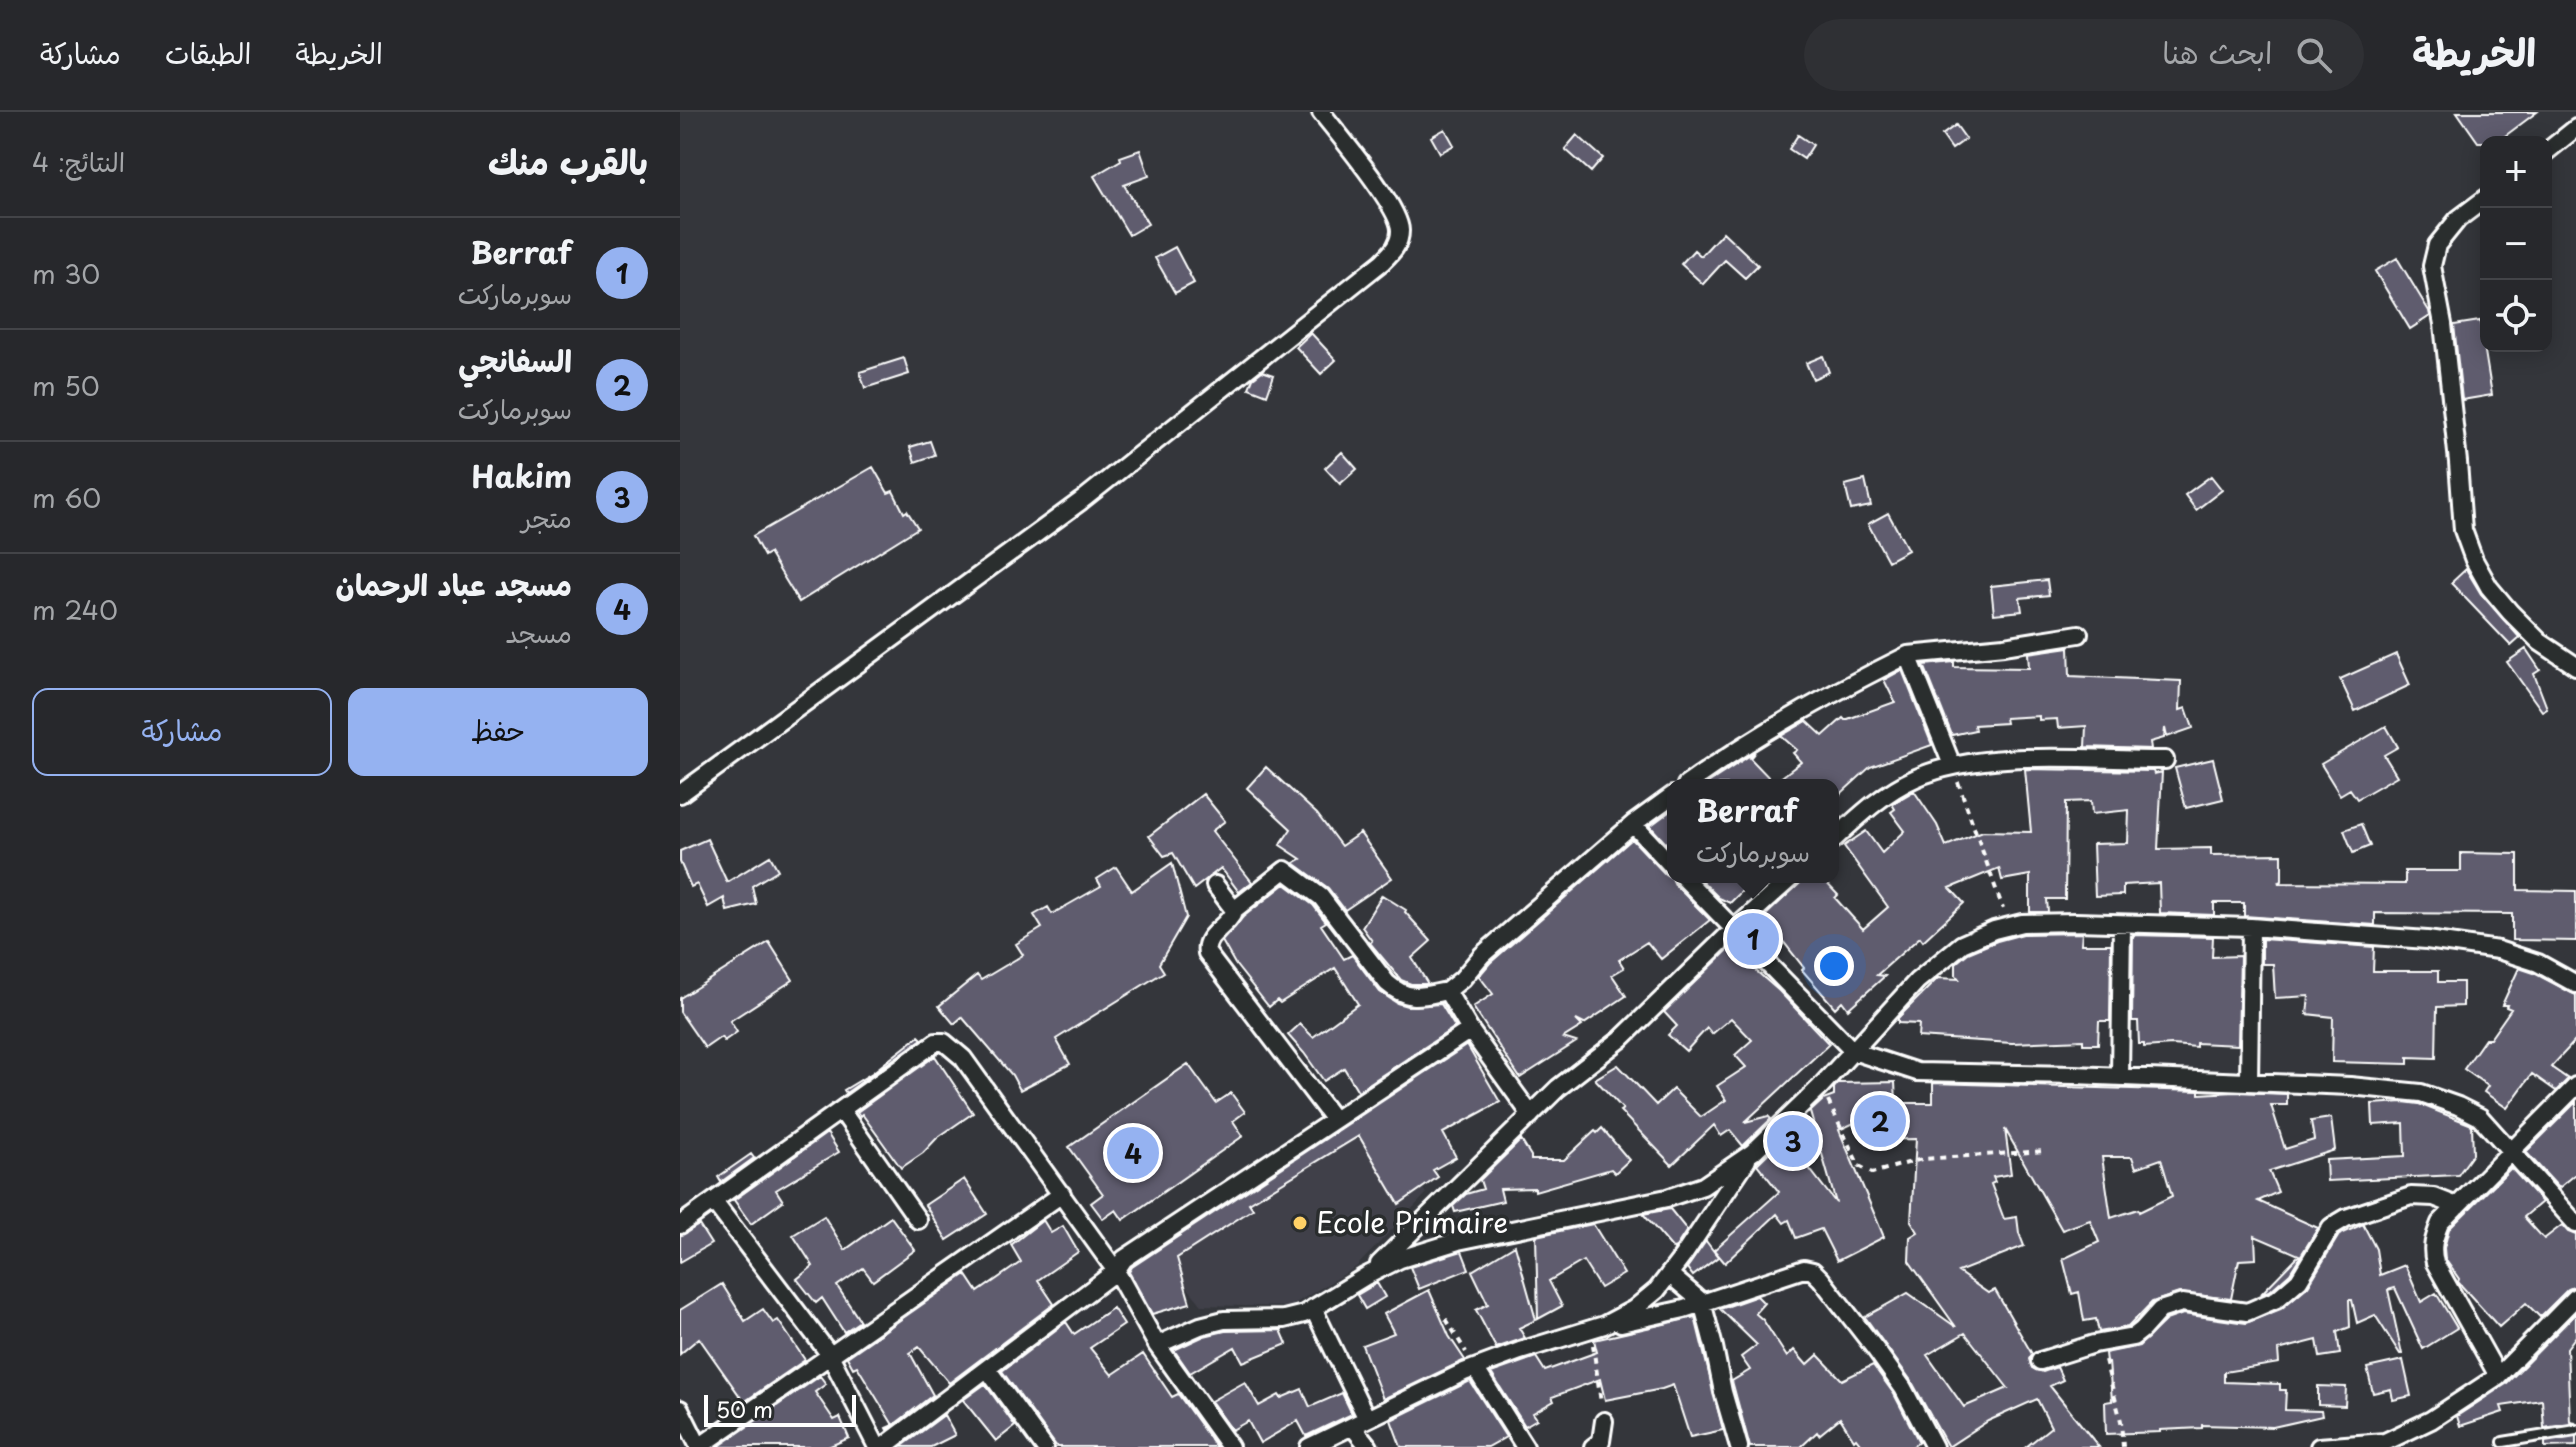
<!DOCTYPE html>
<html lang="ar">
<head>
<meta charset="utf-8">
<style>
	body { margin:0; font-family:"Playpen Sans","Playpen Sans Arabic",sans-serif; background:#2f3034; color:#f1f3f6; direction:rtl }
	.controls { position:absolute; right:24px; top:24px; display:grid; overflow:hidden; border-radius:16px; box-shadow:0 4px 20px #0003 }
	.controls button { width:72px; height:72px; display:grid; place-items:center; padding:0; border:0; border-bottom:2px solid #434448; background:#27282c; color:#f1f3f6; font:40px sans-serif }
	.scale { position:absolute; left:24px; bottom:20px; width:152px; box-sizing:border-box; padding-left:8px; border:4px solid #fff; border-top:0; font-size:22px; line-height:28px; white-space:nowrap; color:#fff; -webkit-text-stroke:6px #2a2d2e; paint-order:stroke }
	.you { position:absolute; left:1154px; top:854px; width:28px; height:28px; margin:-20px; border:6px solid #fff; border-radius:50%; background:#1a73e8; box-shadow:0 0 0 12px #1a73e833 }
	.badge { display:grid; place-items:center; width:52px; height:52px; border-radius:50%; background:#95b2f1; color:#111; font-size:26px; font-weight:700 }
	.pin { position:absolute; translate:-50% -50%; border:4px solid #fff; box-shadow:0 2px 8px #0006 }
	.popup { position:absolute; left:987px; top:667px; width:172px; height:104px; box-sizing:border-box; display:grid; place-content:center; border-radius:16px; background:#27282c; filter:drop-shadow(0 2px 6px #0005); font-size:26px; white-space:nowrap; color:#a4a6a9 }
	.popup b { font-size:30px; color:#f1f3f6 }
	.popup::after { content:''; position:absolute; left:50%; top:100%; margin-left:-16px; border:16px solid transparent; border-top-color:#27282c }
	.list { margin:0; padding:0; list-style:none }
	h2 { display:flex; justify-content:space-between; align-items:center; height:104px; margin:0; padding:0 32px; font-size:34px }
	h2 small { font-size:26px; font-weight:400; color:#a4a6a9 }
	.list li { display:grid; grid-template-columns:52px 1fr auto; gap:24px; align-items:center; box-sizing:border-box; height:112px; padding:0 32px; border-top:2px solid #434448 }
	.list b { display:block; font-size:30px; white-space:nowrap }
	.list p { margin:0; font-size:26px; white-space:nowrap; color:#a4a6a9 }
	.list em { font-size:26px; font-style:normal; color:#a4a6a9 }
	.actions { display:flex; gap:16px; padding:24px 32px }
	.actions a { flex:1; padding:18px 0; border:2px solid #95b2f1; border-radius:16px; text-align:center; font-size:28px; color:#95b2f1 }
	.actions .main { background:#95b2f1; color:#111 }
	.icon { flex:none; width:44px; height:44px; fill:none; stroke:currentColor; stroke-width:2; stroke-linecap:round; stroke-linejoin:round }
	.map { position:relative; flex:none; width:1896px; height:1335px; overflow:hidden; direction:ltr }
	header { display:flex; align-items:center; gap:48px; box-sizing:border-box; height:112px; padding:0 40px; background:#27282c; border-bottom:2px solid #434448 }
	header strong { font-size:38px }
	nav { display:flex; gap:44px; margin-inline-start:auto; font-size:28px }
	.search { width:560px; height:72px; background:#2f3034; display:flex; align-items:center; gap:20px; box-sizing:border-box; padding:0 28px; border-radius:44px; color:#a4a6a9; font-size:30px }
	main { display:flex }
	aside { flex:1; background:#27282c }
	.map>svg:first-child { display:block }
	.built { fill:#41414a }
	.building { fill:#5e5c6e; stroke:#fff; stroke-width:2; fill-rule:evenodd }
	.lines { fill:none; stroke-linecap:round; stroke-linejoin:round }
	.lane-casing { stroke:#fff; stroke-width:14 }
	.street-casing { stroke:#fff; stroke-width:22 }
	.path { stroke:#fff; stroke-width:4; stroke-dasharray:6 6; stroke-linecap:butt }
	.lane { stroke:#2a2d2e; stroke-width:8 }
	.street { stroke:#2a2d2e; stroke-width:16 }
	.poi-dot { fill:#ffd166; stroke:#2a2d2e; stroke-width:3 }
	.labels { text-anchor:middle; stroke-width:7; stroke-linejoin:round; paint-order:stroke }
	.poi-label { font-size:28px; fill:#fff; stroke:#2a2d2e; text-anchor:start }
</style>
</head>
<body>
<header>
<strong>الخريطة</strong>
<div class="search"><svg class="icon" aria-label="search" viewBox="0 0 24 24"><circle cx="10" cy="10" r="6"/><path d="M15 15l6 6"/></svg>ابحث هنا</div>
<nav><a>الخريطة</a><a>الطبقات</a><a>مشاركة</a></nav>
</header>
<main>
<div class="map">
<svg width="1896" height="1335" viewBox="0 0 1896 1335">
	<rect width="100%" height="100%" fill="#34363b"/>
	<filter id="ink" filterUnits="userSpaceOnUse"><feTurbulence type="fractalNoise" baseFrequency=".0125" numOctaves="2"/><feDisplacementMap in="SourceGraphic" scale="16" xChannelSelector="R" yChannelSelector="G"/><feConvolveMatrix kernelMatrix="1 2 1 2 8 2 1 2 1" color-interpolation-filters="sRGB"/></filter>
	<g filter="url(#ink)">
		<!-- built -->
		<path class="built" d="M695,992L746,1082L676,1155L609,1195L522,1193L478,1140Z"/>
		<!-- building -->
		<path class="building" d="M1777,0H1857L1817,30H1798Z
			M1276,13L1286,27L1272,37L1262,23Z
			M765,17L774,33L760,41L751,25Z
			M897,23L923,46L911,60L885,37Z
			M1118,23L1133,33L1124,47L1109,37Z
			M460,38L469,64L444,73L468,112L449,123L414,64L441,48L440,45Z
			M1043,120L1078,153L1065,166L1045,148L1023,172L1001,152L1014,138L1021,144Z
			M495,135L514,171L495,181L475,146Z
			M1717,146L1749,199L1750,204L1730,217L1695,159Z
			M1800,209L1812,283L1782,288L1774,213Z
			M631,221L656,248L641,262L616,235Z
			M1143,244L1149,260L1133,267L1126,251Z
			M224,246L229,262L185,276L180,260Z
			M582,259L594,263L587,283L569,276L573,266Z
			M250,329L255,343L235,350L230,335Z
			M662,340L677,357L660,372L645,356Z
			M193,355L208,381L213,379L224,401L227,399L238,416L119,490L89,441L84,444L73,424Z
			M1531,364L1542,378L1516,398L1505,383Z
			M1185,368L1191,394L1171,398L1165,373Z
			M1208,401L1228,438L1208,449L1188,412Z
			M1786,457L1801,482L1840,526L1831,534L1771,471Z
			M1367,468L1369,483L1340,486L1342,499L1314,502L1311,474Z
			M1389,535L1390,564L1501,569L1500,598L1506,596L1513,616L1487,625L1485,616L1484,626L1470,630L1471,637L1405,635L1406,614L1378,616L1377,607L1359,608V604L1325,606L1326,611L1294,613L1295,618L1272,623L1244,553L1274,550V555L1349,556L1348,541Z
			M1846,537L1860,558L1854,562L1867,596L1862,599L1827,550Z
			M1716,542L1730,573L1675,599L1660,567Z
			M1222,558L1252,633L1190,655L1153,689V673H1025L1075,640L1070,646L1094,671L1121,650L1113,641L1117,638L1101,624L1127,609L1143,624L1163,606L1165,608L1215,590L1204,568Z
			M1706,614L1718,635L1704,643L1717,664L1677,687L1670,677L1660,683L1641,652Z
			M1533,647L1543,687L1506,696L1495,656Z
			M586,655L637,702L661,734L680,721L712,766L665,798L648,776L614,751L621,747L600,733L611,717L567,676Z
			M1345,657L1473,659L1474,662L1482,660L1478,737L1531,736V743L1602,742V769L1598,771L1725,772V759H1781V741L1838,742V778L1896,779V829L1832,828V802L1695,801V813L1564,804V791H1534V803L1480,801L1479,771L1443,773V783L1415,784L1413,732L1448,731L1449,698L1412,702L1411,689L1386,690L1385,787H1367L1368,800H1350V763L1322,768L1319,756L1270,776L1284,791L1243,829L1240,825L1197,863L1205,864L1168,897L1162,889L1155,896L1122,858L1124,856L1084,805L1126,765H1141L1158,783L1155,786L1183,817L1208,795L1164,734L1186,719L1202,741L1225,719L1211,700L1215,697L1212,692L1234,679L1257,713L1266,734L1303,719L1351,720Z
			M523,682L545,709L532,719L572,770L559,780L541,756L514,777L493,741L484,744L469,724Z
			M993,697V739L970,714Z
			M1681,712L1690,734L1673,741L1664,718Z
			M27,727L47,770L90,744L98,758L72,774L76,792L47,799L44,786L28,795L17,772L11,775L0,750V739Z
			M952,727L985,762L992,766L995,773L1030,808L981,847L967,830L939,848L944,856L932,863L946,884L904,912L896,908L902,914L883,926L896,930L840,966L793,895L813,882L799,864L810,851Z
			M492,751L506,805L479,852L484,860L376,927L390,952L340,978L332,963L282,905L274,912L259,894L297,863L301,868L343,843L336,832L362,816L354,803L368,795L372,802L421,774L417,767L436,755L452,779Z
			M1018,765H1076L1050,791L1039,786Z
			M605,772L633,793L646,810L641,813L664,847L672,843L700,880L717,891L727,894L761,892L775,915L678,979L664,956L644,969L624,941L608,923L620,912L633,925L678,892L655,856L600,891L597,888L589,895L555,852L542,829L563,805Z
			M702,783L726,798L725,800L751,829L732,846L748,872H731L721,868L690,831L692,829L682,815Z
			M1402,821L1401,832H1431L1430,909H1419L1418,932H1403V928L1332,931L1238,925L1239,912L1218,911V906L1258,866L1279,867L1276,863V851L1288,841L1317,829L1343,822Z
			M1453,823L1533,825L1532,845L1560,844L1558,933L1516,931V935L1492,933L1464,935V932H1459L1458,909H1452Z
			M1582,827L1694,835L1693,859H1758V870H1783V894L1757,895L1756,946L1728,945V952L1652,950L1653,905L1627,902L1629,884L1595,886L1593,852H1582Z
			M89,830L113,868L50,909L57,920L44,929L41,925L25,936L0,900V886Z
			M1050,836L1099,879L1149,932L1065,1010L1088,1004L1091,1007L1066,1031L1063,1034L1050,1018L1041,1024L1034,1013L992,1053L940,999L943,997L915,967L938,953L976,993L993,977L1021,1005L1046,988L1037,974L1066,955L1055,943L1072,928L1051,906L1032,922L1027,916L1006,939L988,923L997,914L984,900Z
			M1839,856L1854,861L1896,883V928L1871,955L1888,967L1876,979L1852,962L1827,996L1804,980L1808,974L1784,957L1805,927H1810L1831,897L1826,895L1827,893H1822Z
			M239,924L242,927L166,981L164,978L192,961Z
			M787,933L820,990L763,1021L776,1045L753,1058L758,1065L719,1092L679,1024L569,1091L573,1097L497,1146L510,1191L472,1202L449,1160L452,1155Z
			M255,944L293,1001L257,1026L243,1041L221,1056L182,1002L180,1004L177,1000Z
			M508,952L536,991L551,981L565,1000L553,1009L563,1024L443,1108L436,1098L423,1107L411,1091L423,1082L389,1035Z
			M1215,970L1216,991H1253V971L1519,979V982L1555,980L1607,982V993H1591L1605,1037L1634,1028L1631,1009L1651,1006L1655,1038L1589,1059L1598,1080L1578,1089L1638,1116L1610,1161L1591,1178L1581,1182L1619,1143L1575,1124L1576,1147L1559,1148L1551,1187L1499,1181L1472,1190L1448,1215L1419,1220L1416,1207L1404,1209L1399,1180L1392,1182L1383,1147L1419,1130L1410,1108L1382,1118L1325,1017L1331,1062L1313,1065L1315,1070L1311,1072L1324,1107L1337,1105L1339,1121L1344,1134L1278,1160L1308,1181L1315,1178L1352,1242L1349,1247L1352,1256L1363,1260L1377,1255L1383,1268L1370,1274L1419,1335H1346L1371,1315L1357,1287L1308,1309L1268,1335L1232,1270L1185,1205L1228,1181L1276,1215L1229,1149L1230,1125L1238,1120L1231,1109L1236,1027L1184,1028L1174,1011L1159,1018L1204,1125L1157,1149L1141,1117L1116,1126L1109,1108L1104,1111L1097,1102L1045,1151L1034,1138L1099,1080L1077,1052L1105,1025L1156,1091L1130,1000L1143,988L1154,984V976L1158,971ZM1422,1045H1452L1456,1056L1481,1047L1492,1084L1459,1100L1458,1097L1431,1106ZM1285,1221L1328,1276L1284,1295L1247,1243Z
			M1723,990L1739,992L1792,1013L1793,1042L1778,1063L1647,1069L1646,1048L1725,1044L1724,1011L1693,1013L1692,992Z
			M1896,990V1062L1879,1076L1846,1040Z
			M922,1016L949,1048L935,1061L931,1057L855,1079V1076L820,1077L823,1089L775,1100L773,1094L786,1082L803,1077L800,1068L841,1028L851,1044V1048H884L915,1019L917,1021Z
			M147,1021L159,1040L96,1078L103,1089L71,1112L54,1088Z
			M71,1042L74,1046L41,1070L38,1065Z
			M1831,1056L1862,1090L1844,1105L1864,1127L1882,1113L1888,1120L1896,1123V1174L1888,1177L1860,1205L1846,1191L1819,1215L1778,1170L1779,1167L1765,1147L1764,1136L1769,1117Z
			M284,1067L307,1102L267,1128L245,1093Z
			M990,1097L1007,1118L994,1138L963,1102Z
			M144,1104L165,1138L211,1105L235,1138L193,1169L183,1156L157,1174L180,1209L164,1220L142,1186L136,1191L117,1167L133,1154L113,1123Z
			M363,1108L371,1121L383,1114L398,1140L358,1168L374,1192L269,1271L239,1235L230,1241L253,1283L207,1318L206,1316L213,1313L177,1254L173,1256L167,1245L286,1162L298,1180L341,1150L331,1133Z
			M913,1112L944,1162L920,1176L903,1149L869,1169L882,1194L858,1207L856,1124Z
			M1683,1112L1696,1137L1700,1163L1725,1153L1741,1190L1756,1181L1777,1216L1743,1237L1715,1176L1708,1178L1722,1242H1720L1695,1203L1677,1211L1672,1188H1669L1670,1215L1657,1220L1660,1242L1640,1245L1637,1228L1598,1238L1599,1251L1544,1260V1270L1600,1272V1278H1606L1605,1298L1641,1299L1642,1304L1593,1315L1522,1313V1316L1480,1318V1320L1426,1322L1425,1290L1432,1289L1429,1250H1426L1425,1241L1459,1234L1486,1208L1503,1202L1566,1211L1601,1197L1628,1174L1659,1123Z
			M19,1113L31,1132L0,1150V1124Z
			M1026,1129L1038,1145L1013,1164L1007,1156Z
			M835,1133L856,1208L839,1216L845,1226L816,1236L796,1198L808,1192L792,1159Z
			M782,1139L789,1157L739,1177L730,1155Z
			M697,1171L705,1185L685,1197L677,1183Z
			M42,1172L65,1209L83,1197L93,1211L98,1208L125,1248L64,1290L19,1226L0,1242V1198Z
			M749,1178L769,1224L785,1248L703,1287L682,1233L714,1221L704,1202Z
			M1077,1184L1084,1191L1075,1201L1083,1208L1107,1245L1114,1238L1127,1253L1138,1243L1162,1268L1193,1253L1214,1282L1239,1330L1232,1335H1183L1176,1326L1174,1328L1160,1306L1139,1323L1137,1320L1121,1335H1070L1052,1269L1070,1258L1061,1245L1077,1233L1040,1197Z
			M433,1196L444,1213L410,1236L432,1263L463,1242L492,1285L498,1282L536,1335H377L322,1259L386,1210L394,1222Z
			M1896,1201V1224L1887,1236L1890,1310L1896,1311L1864,1316L1862,1288L1821,1294L1823,1300L1780,1314L1777,1304L1826,1272Z
			M1015,1205L1043,1318L1010,1325L993,1273L982,1277L925,1288L920,1267L872,1285L874,1289L853,1301L857,1307L845,1314L811,1261L856,1245L865,1259L917,1240L914,1228Z
			M601,1218L607,1232L563,1250L555,1235L510,1261L494,1238L524,1224L545,1219Z
			M1723,1248L1731,1284L1713,1288L1711,1277L1693,1281L1687,1256Z
			M140,1264L146,1272L135,1280L154,1308L160,1305L169,1326L148,1335H38Z
			M790,1269L826,1325L808,1335H721L711,1308Z
			M565,1270L579,1294L599,1283L601,1286L622,1277L630,1295L662,1281L672,1302L626,1324L618,1309L580,1331L568,1309L552,1318L531,1289Z
			M305,1272L335,1314L316,1329L283,1288Z
			M1638,1274L1666,1275L1665,1294L1638,1293Z
			M264,1303L275,1323L251,1335H221Z
			M1896,1325V1334L1865,1335V1330Z"/>
		<g class="lines">
			<defs>
				<path id="lane" d="M1823,1330L1896,1318"/>
				<path id="street" d="M1866,40L1896,16
					M1806,86L1778,107L1757,133L1752,154L1763,212L1778,350L1783,418L1794,448L1809,475L1830,500L1860,530L1896,554
					M1272,653L1228,543L1324,534L1399,522
					M1006,673C1076,622 1151,581 1228,543
					M0,682L401,389L702,150C711,141 720,133 720,119C721,96 658,22 641,0
					M953,712L993,755
					M1153,728C1178,705 1204,680 1236,666C1302,636 1412,648 1485,648
					M1003,765L1173,939L1237,960L1394,963L1670,974L1741,981L1778,994L1800,1005L1896,1112
					M535,773L554,798C549,815 523,822 527,841L654,1008
					M554,798L605,758L641,785L707,871C729,890 741,884 767,879
					M1440,965L1442,812
					M1569,970L1571,815
					M161,998L238,1108
					M851,1003L790,918L767,879L782,867L802,843L953,712L993,683
					M34,1090L150,1243L197,1335
					M0,1113L249,935L256,930H264L283,946L436,1159L477,1233L550,1335
					M699,1152L878,976L941,927L1049,822L1112,765
					M989,1162L1022,1190L1034,1235L1043,1280L1059,1335
					M633,1196L687,1307
					M941,1211L1004,1197L1124,1157L1133,1159L1141,1167L1196,1238L1223,1276L1254,1335
					M477,1233L520,1214L544,1208L604,1207L624,1202L686,1164L720,1147L778,1129L987,1086L1023,1074L1073,1040L1140,975L1237,869L1282,832L1314,818L1342,811L1396,810L1571,815L1747,828L1818,838L1858,851L1896,872
					M1360,1249L1414,1232L1453,1225L1462,1218L1480,1198L1502,1191L1567,1200L1597,1187L1619,1168L1651,1115L1666,1106L1731,1084L1754,1085L1777,1094
					M795,1256L845,1335
					M308,1258L364,1335
					M1818,1264L1896,1185
					M0,1297L19,1335
					M672,1314L689,1335
					M19,1335L382,1082
					M203,1335L436,1159L444,1147L790,918
					M629,1335L784,1260L840,1239L924,1213L954,1197L977,1178L1003,1144L1067,1048
					M913,1335L921,1329L924,1309
					M1639,1335L1705,1330L1751,1308L1818,1264L1755,1151C1751,1135 1754,1126 1760,1111L1896,974"/>
			</defs>
			<!-- lane casing -->
			<use href="#lane" class="lane-casing"/>
			<!-- street casing -->
			<use href="#street" class="street-casing"/>
			<!-- path -->
			<path class="path" d="M1278,670L1323,797
				M1148,989L1179,1054L1192,1061L1242,1047L1365,1039
				M766,1207L786,1240
				M913,1233L921,1291
				M1425,1248L1441,1309L1443,1335"/>
			<!-- lane -->
			<use href="#lane" class="lane"/>
			<!-- street -->
			<use href="#street" class="street"/>
		</g>
	</g>
	<!-- markers -->
	<circle class="poi-dot" cx="620" cy="1111" r="8"/>
	<g class="labels">
		<!-- poi labels -->
		<g class="poi-label">
			<text x="636" y="1121">Ecole Primaire</text>
		</g>
	</g>
</svg>
<div class="controls">
<button>+</button>
<button>−</button>
<button><svg class="icon" aria-label="locate" viewBox="0 0 24 24"><circle cx="12" cy="12" r="6"/><path d="M12 2v4M12 18v4M2 12h4M18 12h4"/></svg></button>
</div>
<div class="scale">50 m</div>
<div class="you"></div>
<div class="pin badge" style="left:1073px;top:827px">1</div>
<div class="popup"><b>Berraf</b>سوبرماركت</div>
<div class="pin badge" style="left:1200px;top:1009px">2</div>
<div class="pin badge" style="left:1113px;top:1029px">3</div>
<div class="pin badge" style="left:453px;top:1041px">4</div>
</div>
<aside>
<h2>بالقرب منك<small>النتائج: 4</small></h2>
<ul class="list">
<li><span class="badge">1</span><div><b>Berraf</b><p>سوبرماركت</p></div><em>30 m</em></li>
<li><span class="badge">2</span><div><b>السفانجي</b><p>سوبرماركت</p></div><em>50 m</em></li>
<li><span class="badge">3</span><div><b>Hakim</b><p>متجر</p></div><em>60 m</em></li>
<li><span class="badge">4</span><div><b>مسجد عباد الرحمان</b><p>مسجد</p></div><em>240 m</em></li>
</ul>
<div class="actions"><a class="main">حفظ</a><a>مشاركة</a></div>
</aside>
</main>
</body>
</html>
